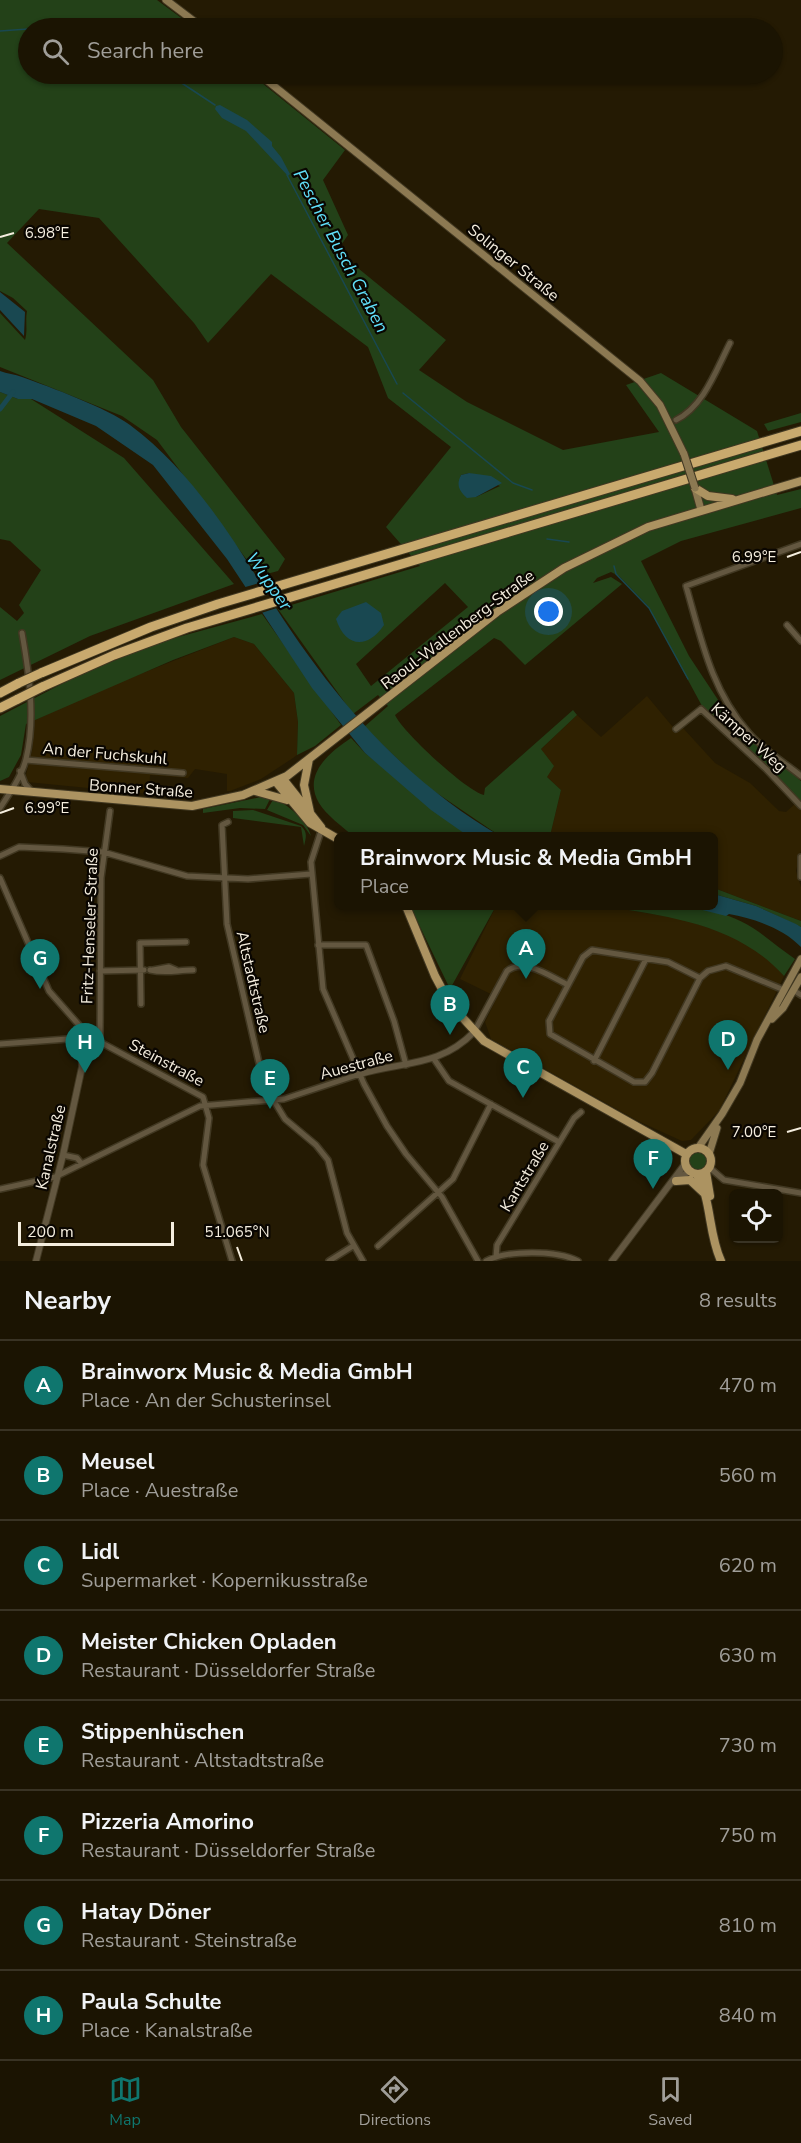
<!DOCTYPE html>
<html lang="en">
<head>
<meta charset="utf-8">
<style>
	body { margin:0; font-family:"Nunito Sans",sans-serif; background:#282111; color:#f1f3f6 }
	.controls { position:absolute; right:18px; bottom:18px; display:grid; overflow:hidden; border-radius:9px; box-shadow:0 2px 4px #0004 }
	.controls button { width:54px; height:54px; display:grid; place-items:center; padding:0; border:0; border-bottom:2px solid #393324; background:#1b1402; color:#f1f3f6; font:30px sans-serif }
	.scale { position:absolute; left:18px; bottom:15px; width:156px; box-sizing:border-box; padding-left:6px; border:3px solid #f5eedf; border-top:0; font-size:16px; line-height:21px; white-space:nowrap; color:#f5eedf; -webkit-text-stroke:4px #0a0601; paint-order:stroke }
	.you { position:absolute; left:549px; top:612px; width:21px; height:21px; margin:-15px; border:4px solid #fff; border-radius:50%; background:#1a73e8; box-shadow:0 0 0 9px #1a73e833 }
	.badge { display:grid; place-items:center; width:39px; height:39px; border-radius:50%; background:#0f766e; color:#fff; font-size:20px; font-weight:700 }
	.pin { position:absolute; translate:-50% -50px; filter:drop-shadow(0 2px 3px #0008) }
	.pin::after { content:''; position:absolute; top:32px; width:21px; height:18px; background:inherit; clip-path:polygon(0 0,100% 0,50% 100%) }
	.popup { position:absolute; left:334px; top:832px; width:384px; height:78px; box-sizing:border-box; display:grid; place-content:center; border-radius:9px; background:#1b1402; filter:drop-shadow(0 2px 4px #0005); font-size:20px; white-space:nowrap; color:#a09e99 }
	.popup b { font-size:22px; color:#f1f3f6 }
	.popup::after { content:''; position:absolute; left:50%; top:100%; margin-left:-12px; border:12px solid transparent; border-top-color:#1b1402 }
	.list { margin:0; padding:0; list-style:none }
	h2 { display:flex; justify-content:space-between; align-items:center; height:78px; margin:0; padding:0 24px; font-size:26px }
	h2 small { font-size:20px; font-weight:400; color:#a09e99 }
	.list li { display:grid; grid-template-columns:39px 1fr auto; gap:18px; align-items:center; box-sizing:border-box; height:90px; padding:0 24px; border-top:2px solid #393324 }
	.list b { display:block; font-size:22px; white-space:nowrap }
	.list p { margin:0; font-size:20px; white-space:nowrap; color:#a09e99 }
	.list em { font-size:20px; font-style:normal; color:#a09e99 }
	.icon { flex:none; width:33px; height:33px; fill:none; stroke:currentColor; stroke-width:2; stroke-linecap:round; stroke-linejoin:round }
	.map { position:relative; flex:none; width:801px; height:1261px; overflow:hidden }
	.search { position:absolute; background:#1b1402; box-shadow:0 2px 4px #0004; left:18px; right:18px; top:18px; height:66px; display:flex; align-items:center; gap:15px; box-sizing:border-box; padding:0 21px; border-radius:33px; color:#a09e99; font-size:22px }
	.sheet { height:798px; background:#1b1402 }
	nav { display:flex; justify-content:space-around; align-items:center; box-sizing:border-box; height:84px; border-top:2px solid #393324; background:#1b1402; font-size:16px; color:#a09e99 }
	nav a { display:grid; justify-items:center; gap:3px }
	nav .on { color:#0f766e }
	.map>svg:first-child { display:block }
	.built { fill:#2f2101 }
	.green { fill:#234118; fill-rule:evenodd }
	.water { fill:#194851 }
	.pier { fill:#241a03 }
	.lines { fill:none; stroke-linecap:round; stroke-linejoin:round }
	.stream { stroke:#194851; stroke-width:1.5 }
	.canal { stroke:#194851; stroke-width:5 }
	.minor-casing { stroke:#413822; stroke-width:8 }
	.tertiary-casing { stroke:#413822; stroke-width:8 }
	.secondary-casing { stroke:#413822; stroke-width:9 }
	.primary-casing { stroke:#413822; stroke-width:10 }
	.motorway-casing { stroke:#413822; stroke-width:11 }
	.minor { stroke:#635740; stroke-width:5 }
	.tertiary { stroke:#635740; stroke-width:6 }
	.secondary { stroke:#8c7952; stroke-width:7 }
	.primary { stroke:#ac9361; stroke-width:8 }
	.motorway { stroke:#c9aa6e; stroke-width:9 }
	.secondary-bridge-casing { stroke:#413822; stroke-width:9; stroke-linecap:butt }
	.motorway-bridge-casing { stroke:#413822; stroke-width:11; stroke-linecap:butt }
	.secondary-bridge { stroke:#8c7952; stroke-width:7 }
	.motorway-bridge { stroke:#c9aa6e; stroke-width:9 }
	.ticks { fill:none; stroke:#f5eedf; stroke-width:2 }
	.labels { text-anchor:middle; stroke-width:4.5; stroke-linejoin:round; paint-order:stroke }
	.street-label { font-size:16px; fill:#f5eedf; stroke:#0a0601 }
	.water-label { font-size:18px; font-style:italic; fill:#61e0fa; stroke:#0a0601 }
	.ticks-label { font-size:15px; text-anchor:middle; fill:#f5eedf; stroke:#0a0601; stroke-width:4.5; stroke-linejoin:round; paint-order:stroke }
</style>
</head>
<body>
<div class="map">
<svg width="801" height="1261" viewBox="0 0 801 1261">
	<rect width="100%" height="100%" fill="#241a03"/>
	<!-- built -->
	<path class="built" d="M234,637L254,644L294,693L298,722L297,755L293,758L261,779L230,791H227V774L195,769L188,778L150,775L149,794L27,782L26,775L32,751L35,720L97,691Z
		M647,696L672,726L683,728L715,763L750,783L779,811L786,812L796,803L801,809V850L796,871L801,887V921L714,888V836H550L561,790L547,777L541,749L577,715L601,737Z
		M496,906H604L683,919L735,937L767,957L784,976L719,1111L691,1140L682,1141L638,1121L491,1039L485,1022L497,997L460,979Z"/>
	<!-- green -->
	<path class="green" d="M0,0H157L195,28H28V74H251L345,150L323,180L348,235L337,251L446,340L419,370L467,402L563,450L659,432L626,385L661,373L757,431L777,495L801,489V508L681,541L641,561L689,656L734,724L801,781V801L702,706L648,606L619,576L611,572L597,578L593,583L611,577L622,584L525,665L501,641L494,638L395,715C402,731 466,791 484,795L485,788L573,710L577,715L541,749L554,766L547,777L561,790L550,836H500L425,785L364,727L388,706L378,695L353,714L278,609L420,566L386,527L451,447L388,398L368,347L271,274L208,343L194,323L99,218L39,209L7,243L153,380L181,427L285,559L278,571L259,576L157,440L122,416L0,367V313L25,340C28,330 25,321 27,311L13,298L0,291ZM469,473L500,486L476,497L460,478L461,475ZM445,583L468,607L371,686L356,664Z
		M0,392L18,399H31L124,458L234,584L90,636L0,680V607L17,621L24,613L19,605L41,570L10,541L0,539Z
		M801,413V422L768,431L764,424Z
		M262,614L341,725L315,746L297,755L298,722L294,693L254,644L234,637L173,660L26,724L21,755L9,777L0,781V716L79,675L160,642Z
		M351,738L365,753L468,836H353C343,827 326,815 319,803C302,774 330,752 351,738Z
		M261,797H271L265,809L240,808L203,813V809Z
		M274,798C288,805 307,820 311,836L303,825L267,810Z
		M253,810L301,826C308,832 306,838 304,846L301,827L233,818V811Z
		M714,888L801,921V927L756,906L714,894Z
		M410,906H496L450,989Z
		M604,906C654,906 710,900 753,928C768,938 780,949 795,959L784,976C737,924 670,917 604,906Z
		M689 1161a9 9 0 1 1 18 0a9 9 0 1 1-18 0Z"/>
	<!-- water -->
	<path class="water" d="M220,105L247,120L272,142V146L281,157L290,174L288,176L246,131L222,118L215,109L216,106Z
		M0,292L25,312L24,336L0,310Z
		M0,371C7,374 15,374 22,377C50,387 107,408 130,425C184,465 225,525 259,581C323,685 394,774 500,836H468L431,810L365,753L312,688L227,559L153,465L96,426L32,399H18L0,392Z
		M469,473L491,476L502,483L476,497L467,498C459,491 456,485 461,475Z
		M366,602L381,613L384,625C367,650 345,647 336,619L342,611Z
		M714,894L756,906L796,924L801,927V947C783,928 755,919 729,914L726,916L687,906H714Z"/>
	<!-- pier -->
	<path class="pier" d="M263,582L280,607L258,614L242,588Z"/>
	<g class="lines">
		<!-- stream -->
		<path class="stream" d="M0,31L28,29
			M168,74L215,105
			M287,175L397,384
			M403,393L513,483L532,490
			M547,539L569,542
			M614,566L616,574L649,608L688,679"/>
		<!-- canal -->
		<path class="canal" d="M0,409L13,392"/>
		<defs>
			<path id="minor" d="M676,420C704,406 716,370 730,343
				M801,544L686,586C701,638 711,690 748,732C762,749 784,762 801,776
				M787,625L801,641
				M676,729L701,709L766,769L801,806
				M26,760L183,773
				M20,771L25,784L32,792
				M0,808C9,794 22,776 26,759C36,719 29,673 22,633
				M228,822L222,825L227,924L259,1063L274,1101L285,1119L316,1145L328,1160L347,1233L363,1261
				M322,828L311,862L323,989L364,1084L387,1126L406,1154L442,1197L478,1261
				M0,856L19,847L63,849L103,852L187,876L248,879L311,874
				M801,857V877
				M0,878L49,991L79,1025L81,1038L0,1044
				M318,945H366L394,1021L406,1065
				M150,970C166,974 177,970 193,970
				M153,970L169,967L176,970
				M100,971L144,970
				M700,978L652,1073L645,1082H634L550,1034L549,1021L583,957L592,950L668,962L700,978L708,971L726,966L784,990
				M793,990L801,995
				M141,1004L140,943L186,942
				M474,1032L507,971C524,957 551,977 568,985
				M100,1042L101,878L110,811
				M81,1044L100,1042L203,1097L209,1118L203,1165L232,1261
				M434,1059L449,1081L559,1142
				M594,1061L646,959
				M63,1155L77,1158L81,1163
				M710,1168L724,1180L801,1193
				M0,1189L55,1177L200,1106L284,1099L360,1074
				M378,1246L453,1179L491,1104
				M496,1257L497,1245L574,1118L581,1112
				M329,1261L353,1246
				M486,1261C507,1250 557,1250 578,1261"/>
			<path id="tertiary" d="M360,1074C404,1061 440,1067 474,1032
				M675,1182L689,1171
				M36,1261L63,1155L82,1067L81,1038
				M612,1261L685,1164"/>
			<path id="secondary" d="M166,0L203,28
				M259,74L640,381L660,405L684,454
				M695,488L701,510
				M772,1019L783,1008L801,977
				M698,1148L722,1114L740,1083L757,1040L801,959
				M709,1154L717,1128"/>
			<path id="primary" d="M695,488L708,496L732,499
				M309,759L304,785L310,812
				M283,779L321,827
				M276,782L310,823L338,839
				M0,789L192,806L243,795L287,776L497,612L564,568L648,527L801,481
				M255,791L287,800
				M406,906L435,976L450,1004L484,1041L686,1154
				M685 1161a13 13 0 1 1 26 0a13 13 0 1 1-26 0Z
				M706,1172L710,1196
				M697,1175C712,1201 708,1233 721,1261
				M676,1181L690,1180L704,1193"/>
			<path id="motorway" d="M41,673L151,627L218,604L801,431
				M42,687L114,655L187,628L801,445
				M0,693L19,683
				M0,708L18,699"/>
		</defs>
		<!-- minor casing -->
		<use href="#minor" class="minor-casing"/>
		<!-- tertiary casing -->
		<use href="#tertiary" class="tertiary-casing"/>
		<!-- secondary casing -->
		<use href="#secondary" class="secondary-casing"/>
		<!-- primary casing -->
		<use href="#primary" class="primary-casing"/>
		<!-- motorway casing -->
		<use href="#motorway" class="motorway-casing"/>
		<!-- minor -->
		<use href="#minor" class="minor"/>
		<!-- tertiary -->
		<use href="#tertiary" class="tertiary"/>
		<!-- secondary -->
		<use href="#secondary" class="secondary"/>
		<!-- primary -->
		<use href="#primary" class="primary"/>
		<!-- motorway -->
		<use href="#motorway" class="motorway"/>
		<defs>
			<path id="secondary-bridge" d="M684,454L695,488"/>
			<path id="motorway-bridge" d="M19,683L41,673
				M18,699L42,687"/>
		</defs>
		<!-- secondary-bridge casing -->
		<use href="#secondary-bridge" class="secondary-bridge-casing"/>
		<!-- motorway-bridge casing -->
		<use href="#motorway-bridge" class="motorway-bridge-casing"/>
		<!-- secondary-bridge -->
		<use href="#secondary-bridge" class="secondary-bridge"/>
		<!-- motorway-bridge -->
		<use href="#motorway-bridge" class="motorway-bridge"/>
	</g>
	<!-- ticks -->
	<path class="ticks" d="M0,237L14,233M787,557L801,552M0,813L14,808M787,1132L801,1128M237,1247L242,1261"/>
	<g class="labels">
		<!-- street labels -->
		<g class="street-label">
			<text transform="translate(514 262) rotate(39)" y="6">Solinger Straße</text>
			<text transform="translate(457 629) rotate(-37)" y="6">Raoul-Wallenberg-Straße</text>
			<text transform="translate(749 737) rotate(42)" y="6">Kämper Weg</text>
			<text transform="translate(105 753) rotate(5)" y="6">An der Fuchskuhl</text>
			<text transform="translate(141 788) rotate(4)" y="6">Bonner Straße</text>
			<text transform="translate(89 926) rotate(-88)" y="6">Fritz-Henseler-Straße</text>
			<text transform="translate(254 982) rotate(77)" y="6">Altstadtstraße</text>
			<text transform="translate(167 1062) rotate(28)" y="6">Steinstraße</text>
			<text transform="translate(356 1064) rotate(-15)" y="6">Auestraße</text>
			<text transform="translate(50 1147) rotate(-77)" y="6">Kanalstraße</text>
			<text transform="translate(524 1176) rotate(-59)" y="6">Kantstraße</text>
		</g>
		<!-- water labels -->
		<g class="water-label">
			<text transform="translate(341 251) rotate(62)" y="6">Pescher Busch Graben</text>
			<text transform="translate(269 581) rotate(55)" y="6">Wupper</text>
		</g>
	</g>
	<g class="ticks-label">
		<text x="47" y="238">6.98°E</text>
		<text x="754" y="562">6.99°E</text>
		<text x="47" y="813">6.99°E</text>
		<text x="754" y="1137">7.00°E</text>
		<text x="237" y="1237">51.065°N</text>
	</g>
</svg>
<div class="controls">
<button><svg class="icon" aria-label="locate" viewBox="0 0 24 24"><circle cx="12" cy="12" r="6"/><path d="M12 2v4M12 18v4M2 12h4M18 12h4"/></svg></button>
</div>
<div class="scale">200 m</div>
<div class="you"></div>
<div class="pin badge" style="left:526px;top:979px">A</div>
<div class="popup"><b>Brainworx Music &amp; Media GmbH</b>Place</div>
<div class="pin badge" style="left:450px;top:1035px">B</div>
<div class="pin badge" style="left:523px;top:1098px">C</div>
<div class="pin badge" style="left:728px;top:1070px">D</div>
<div class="pin badge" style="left:270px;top:1109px">E</div>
<div class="pin badge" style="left:653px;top:1189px">F</div>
<div class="pin badge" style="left:40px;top:989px">G</div>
<div class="pin badge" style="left:85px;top:1073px">H</div>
<div class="search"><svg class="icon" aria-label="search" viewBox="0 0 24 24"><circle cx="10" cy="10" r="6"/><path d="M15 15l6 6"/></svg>Search here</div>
</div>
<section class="sheet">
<h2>Nearby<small>8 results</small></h2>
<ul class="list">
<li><span class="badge">A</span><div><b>Brainworx Music &amp; Media GmbH</b><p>Place · An der Schusterinsel</p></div><em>470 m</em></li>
<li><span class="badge">B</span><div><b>Meusel</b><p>Place · Auestraße</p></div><em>560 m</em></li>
<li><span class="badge">C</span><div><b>Lidl</b><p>Supermarket · Kopernikusstraße</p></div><em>620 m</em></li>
<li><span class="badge">D</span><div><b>Meister Chicken Opladen</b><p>Restaurant · Düsseldorfer Straße</p></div><em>630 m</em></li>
<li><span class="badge">E</span><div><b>Stippenhüschen</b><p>Restaurant · Altstadtstraße</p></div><em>730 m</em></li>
<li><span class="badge">F</span><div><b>Pizzeria Amorino</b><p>Restaurant · Düsseldorfer Straße</p></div><em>750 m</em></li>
<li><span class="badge">G</span><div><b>Hatay Döner</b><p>Restaurant · Steinstraße</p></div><em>810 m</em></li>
<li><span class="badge">H</span><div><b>Paula Schulte</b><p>Place · Kanalstraße</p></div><em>840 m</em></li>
</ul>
</section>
<nav>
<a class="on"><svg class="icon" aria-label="map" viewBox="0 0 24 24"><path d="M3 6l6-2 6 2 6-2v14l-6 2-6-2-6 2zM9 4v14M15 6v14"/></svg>Map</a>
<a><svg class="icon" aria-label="directions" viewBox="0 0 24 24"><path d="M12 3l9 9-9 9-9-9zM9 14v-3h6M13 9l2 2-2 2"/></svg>Directions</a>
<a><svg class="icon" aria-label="saved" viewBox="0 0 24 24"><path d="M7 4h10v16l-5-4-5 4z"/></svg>Saved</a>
</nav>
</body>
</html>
